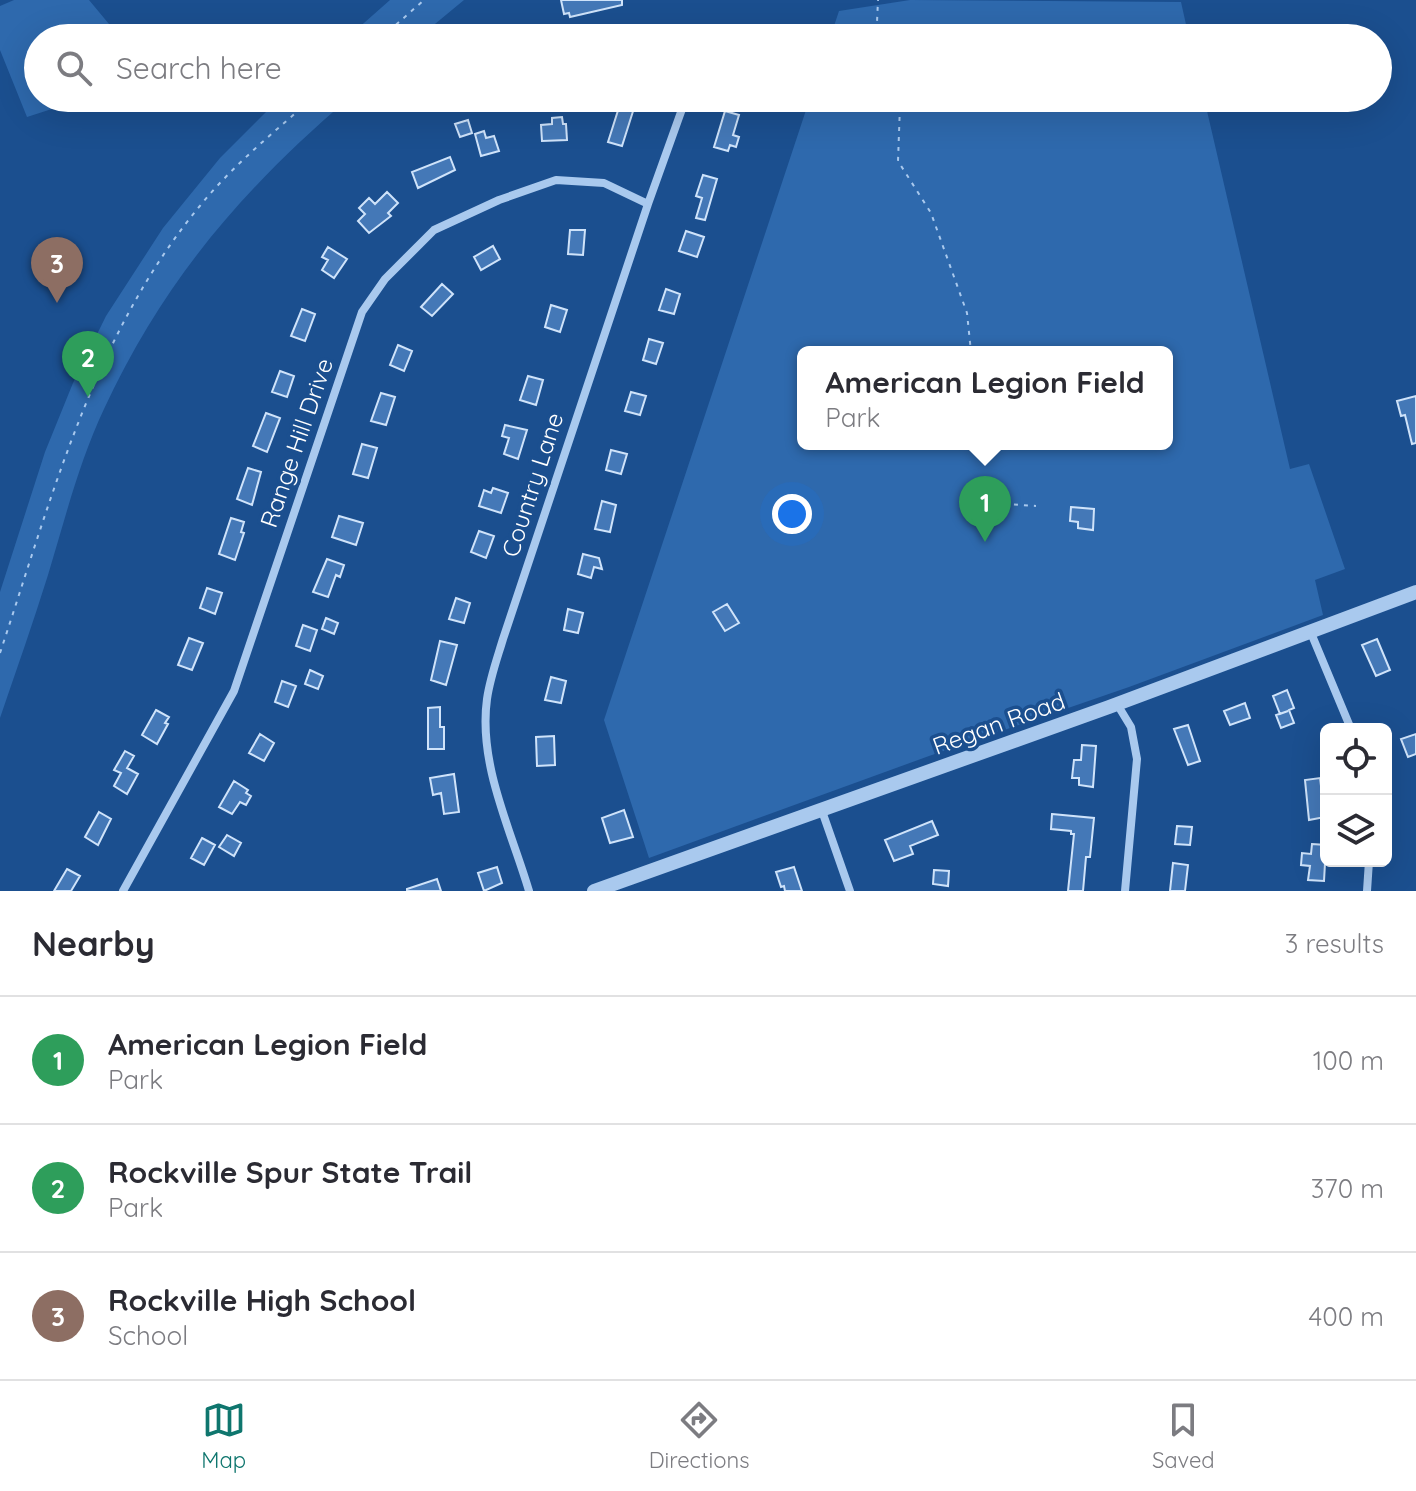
<!DOCTYPE html>
<html lang="en">
<head>
<meta charset="utf-8">
<style>
	body { margin:0; font-family:Quicksand,sans-serif; background:#f7f7f7; color:#2b2b33 }
	.controls { position:absolute; right:24px; bottom:24px; display:grid; overflow:hidden; border-radius:12px; box-shadow:0 8px 32px #0002 }
	.controls button { width:72px; height:72px; display:grid; place-items:center; padding:0; border:0; border-bottom:2px solid #e1e1e2; background:#fff; color:#2b2b33; font:40px sans-serif }
	.you { position:absolute; left:792px; top:514px; width:28px; height:28px; margin:-20px; border:6px solid #fff; border-radius:50%; background:#1a73e8; box-shadow:0 0 0 12px #1a73e833 }
	.badge { display:grid; place-items:center; width:52px; height:52px; border-radius:50%; background:#0f766e; color:#fff; font-size:26px; font-weight:700 }
	.pin { position:absolute; translate:-50% -66px; filter:drop-shadow(0 2px 4px #0008) }
	.pin::after { content:''; position:absolute; top:42px; width:28px; height:24px; background:inherit; clip-path:polygon(0 0,100% 0,50% 100%) }
	.popup { position:absolute; left:797px; top:346px; width:376px; height:104px; box-sizing:border-box; display:grid; place-content:center; border-radius:12px; background:#fff; filter:drop-shadow(0 2px 6px #0005); font-size:26px; white-space:nowrap; color:#7c7c81 }
	.popup b { font-size:30px; color:#2b2b33 }
	.popup::after { content:''; position:absolute; left:50%; top:100%; margin-left:-16px; border:16px solid transparent; border-top-color:#fff }
	.list { margin:0; padding:0; list-style:none }
	h2 { display:flex; justify-content:space-between; align-items:center; height:104px; margin:0; padding:0 32px; font-size:34px }
	h2 small { font-size:26px; font-weight:400; color:#7c7c81 }
	.list li { display:grid; grid-template-columns:52px 1fr auto; gap:24px; align-items:center; box-sizing:border-box; height:128px; padding:0 32px; border-top:2px solid #e1e1e2 }
	.list b { display:block; font-size:30px; white-space:nowrap }
	.list p { margin:0; font-size:26px; white-space:nowrap; color:#7c7c81 }
	.list em { font-size:26px; font-style:normal; color:#7c7c81 }
	.icon { flex:none; width:44px; height:44px; fill:none; stroke:currentColor; stroke-width:2; stroke-linecap:round; stroke-linejoin:round }
	.map { position:relative; flex:none; width:1416px; height:891px; overflow:hidden }
	.search { position:absolute; background:#fff; box-shadow:0 8px 32px #0002; left:24px; right:24px; top:24px; height:88px; display:flex; align-items:center; gap:20px; box-sizing:border-box; padding:0 28px; border-radius:44px; color:#7c7c81; font-size:30px }
	.sheet { height:488px; background:#fff }
	nav { display:flex; justify-content:space-around; align-items:center; box-sizing:border-box; height:112px; border-top:2px solid #e1e1e2; background:#fff; font-size:22px; color:#7c7c81 }
	nav a { display:grid; justify-items:center; gap:4px }
	nav .on { color:#0f766e }
	.map>svg:first-child { display:block }
	.green { fill:#2e69ad; fill-rule:evenodd }
	.building { fill:#4478b7; stroke:#cfe3fa; stroke-width:2 }
	.lines { fill:none; stroke-linecap:round; stroke-linejoin:round }
	.path { stroke:#a9c9ee; stroke-width:2; stroke-dasharray:4 6; stroke-linecap:butt }
	.minor { stroke:#a9c9ee; stroke-width:8 }
	.tertiary { stroke:#a9c9ee; stroke-width:14 }
	.labels { text-anchor:middle; stroke-width:7; stroke-linejoin:round; paint-order:stroke }
	.street-label { font-size:24px; fill:#fff; stroke:#1b4f8f }
</style>
</head>
<body>
<div class="map">
<svg width="1416" height="891" viewBox="0 0 1416 891">
	<rect width="100%" height="100%" fill="#1b4f8f"/>
	<!-- green -->
	<path class="green" d="M14,0H89L109,24L112,38H38V98H86L27,117L0,50V6Z
		M390,0H464L418,38H347Z
		M910,0L1181,2L1189,38H830L839,11Z
		M280,98H349C242,190 164,280 104,409C79,462 65,519 48,575C33,623 16,671 0,718V592L45,452L73,383L106,316L163,228L220,158Z
		M810,98H1204L1290,469L1309,464L1345,569L1315,580L1323,615L1129,687L929,756L649,858L604,720ZM803,352H1167V444H803Z"/>
	<!-- building -->
	<path class="building" d="M561,0H622V5L570,17L569,13L564,14Z
		M621,101L635,105L622,146L608,142Z
		M725,111L739,115L733,135L739,137L736,147L730,145L728,151L714,147Z
		M562,117L563,124H566L567,140L542,141L541,125L552,124V118Z
		M468,120L472,133L460,137L455,124Z
		M484,131L486,138L494,136L499,151L481,156L475,134Z
		M450,157L455,170L418,188L412,172Z
		M703,175L717,179L705,220L696,218L702,198L696,196Z
		M387,192L398,203L388,213L391,216L369,233L358,221L365,214L359,208L369,198L375,204Z
		M570,230H585L583,255L568,254Z
		M686,231L704,237L697,257L679,251Z
		M493,246L500,259L481,270L474,257Z
		M328,247L347,259L334,278L322,270L328,260L322,257Z
		M442,284L453,294L432,316L421,307Z
		M666,289L680,294L674,314L659,310Z
		M551,305L567,310L560,332L545,327Z
		M302,309L315,314L305,341L291,336Z
		M649,339L663,343L656,364L643,360Z
		M398,345L412,351L404,371L390,365Z
		M280,371L294,376L287,397L272,392Z
		M528,376L543,380L536,405L520,400Z
		M631,392L646,396L640,415L625,411Z
		M381,393L395,397L386,425L371,421Z
		M1416,396V443L1412,444L1405,415L1401,416L1397,401Z
		M266,413L280,418L267,452L253,446Z
		M505,425L527,430L518,459L504,454L509,438L502,436Z
		M362,444L377,448L368,478L353,474Z
		M611,450L627,454L621,474L606,470Z
		M248,468L261,472L252,505L237,499Z
		M493,488L508,493L501,513L479,506L484,490L491,493Z
		M602,501L616,505L610,532L595,529Z
		M1071,507L1094,509L1093,530L1078,528V522L1070,521Z
		M339,516L363,523L356,545L332,537Z
		M231,518L244,522L241,532L244,533L235,560L219,554Z
		M479,531L494,536L486,558L471,552Z
		M583,554L599,558L602,569L594,567L591,578L578,574Z
		M327,559L344,565L340,577L336,575L328,597L313,592Z
		M207,588L222,593L215,614L200,608Z
		M456,598L470,603L464,623L449,619Z
		M727,604L739,623L725,631L713,612Z
		M568,609L583,613L578,633L564,630Z
		M326,618L338,623L334,634L322,629Z
		M303,625L317,630L310,651L296,646Z
		M189,638L203,643L192,670L178,665Z
		M1377,639L1390,670L1376,676L1362,645Z
		M440,641L457,645L446,685L431,680Z
		M310,670L323,676L318,689L305,684Z
		M551,677L566,681L561,703L545,700Z
		M282,681L296,686L288,707L275,702Z
		M1287,690L1294,708L1289,710L1294,723L1281,728L1276,715L1288,711L1280,714L1273,696Z
		M1245,703L1250,718L1230,725L1224,711Z
		M440,707V727H444V749H428V708Z
		M156,710L169,717L165,723L168,724L157,744L142,735Z
		M1188,725L1200,761L1188,765L1174,729Z
		M260,734L274,743L264,761L249,753Z
		M1416,734V754L1408,757L1401,739Z
		M554,736L555,765L537,766L536,737Z
		M1082,745L1096,746L1093,787L1079,785V778H1072L1074,760H1081Z
		M125,751L134,756L127,768L138,774L127,794L114,786L121,773L114,770Z
		M454,774L459,812L444,814L441,793L433,795L430,778Z
		M1320,778L1325,817L1309,820L1305,780Z
		M234,781L248,790L246,793L251,796L246,805L240,802L232,814L219,807Z
		M624,810L633,837L610,843L602,818Z
		M99,812L111,819L98,845L85,837Z
		M1052,814L1094,818L1090,857H1086L1083,891H1068L1074,834H1071V831L1051,829Z
		M932,821L938,835L910,846L913,854L894,861L885,840Z
		M1177,826L1192,827L1190,845L1175,844Z
		M227,835L241,843L234,856L219,847Z
		M202,838L215,845L204,865L191,858Z
		M1312,844L1326,845L1324,881L1308,880L1310,866L1301,865L1302,853L1311,854Z
		M1173,863L1188,865L1185,891H1170Z
		M497,867L502,883L484,891L478,873Z
		M794,867L802,891H785L784,886L781,887L776,872Z
		M67,869L80,876L71,891H54Z
		M934,870L949,871L948,886L933,884Z
		M437,879L441,891H407V889Z"/>
	<g class="lines">
		<!-- path -->
		<path class="path" d="M381,38L424,0
			M867,38L877,22L878,0
			M896,98L900,105L898,161L931,213L967,313L971,352
			M994,503L1036,506
			M0,653C51,500 94,334 199,207C232,166 274,132 313,98"/>
		<!-- minor -->
		<path class="minor" d="M1311,633L1351,729
			M1117,704L1131,727L1137,759L1125,891
			M822,811L850,891
			M123,891L234,691L362,312L385,279L434,230L499,200L556,180L604,183L648,204
			M529,891C511,830 478,764 487,699C490,678 497,659 503,639L648,204L686,98
			M1367,891L1369,861"/>
		<!-- tertiary -->
		<path class="tertiary" d="M594,891L1109,707L1416,592"/>
	</g>
	<g class="labels">
		<!-- street labels -->
		<g class="street-label">
			<text transform="translate(297 443) rotate(-71)" y="8">Range Hill Drive</text>
			<text transform="translate(533 485) rotate(-72)" y="8">Country Lane</text>
			<text transform="translate(999 724) rotate(-20)" y="8">Regan Road</text>
		</g>
	</g>
</svg>
<div class="controls">
<button><svg class="icon" aria-label="locate" viewBox="0 0 24 24"><circle cx="12" cy="12" r="6"/><path d="M12 2v4M12 18v4M2 12h4M18 12h4"/></svg></button>
<button><svg class="icon" aria-label="layers" viewBox="0 0 24 24"><path d="M12 4l9 5-9 5-9-5zM3 14l9 5 9-5"/></svg></button>
</div>
<div class="you"></div>
<div class="pin badge" style="left:985px;top:542px;background:#2e9e5b">1</div>
<div class="popup"><b>American Legion Field</b>Park</div>
<div class="pin badge" style="left:88px;top:397px;background:#2e9e5b">2</div>
<div class="pin badge" style="left:57px;top:303px;background:#8d6e63">3</div>
<div class="search"><svg class="icon" aria-label="search" viewBox="0 0 24 24"><circle cx="10" cy="10" r="6"/><path d="M15 15l6 6"/></svg>Search here</div>
</div>
<section class="sheet">
<h2>Nearby<small>3 results</small></h2>
<ul class="list">
<li><span class="badge" style="background:#2e9e5b">1</span><div><b>American Legion Field</b><p>Park</p></div><em>100 m</em></li>
<li><span class="badge" style="background:#2e9e5b">2</span><div><b>Rockville Spur State Trail</b><p>Park</p></div><em>370 m</em></li>
<li><span class="badge" style="background:#8d6e63">3</span><div><b>Rockville High School</b><p>School</p></div><em>400 m</em></li>
</ul>
</section>
<nav>
<a class="on"><svg class="icon" aria-label="map" viewBox="0 0 24 24"><path d="M3 6l6-2 6 2 6-2v14l-6 2-6-2-6 2zM9 4v14M15 6v14"/></svg>Map</a>
<a><svg class="icon" aria-label="directions" viewBox="0 0 24 24"><path d="M12 3l9 9-9 9-9-9zM9 14v-3h6M13 9l2 2-2 2"/></svg>Directions</a>
<a><svg class="icon" aria-label="saved" viewBox="0 0 24 24"><path d="M7 4h10v16l-5-4-5 4z"/></svg>Saved</a>
</nav>
</body>
</html>
